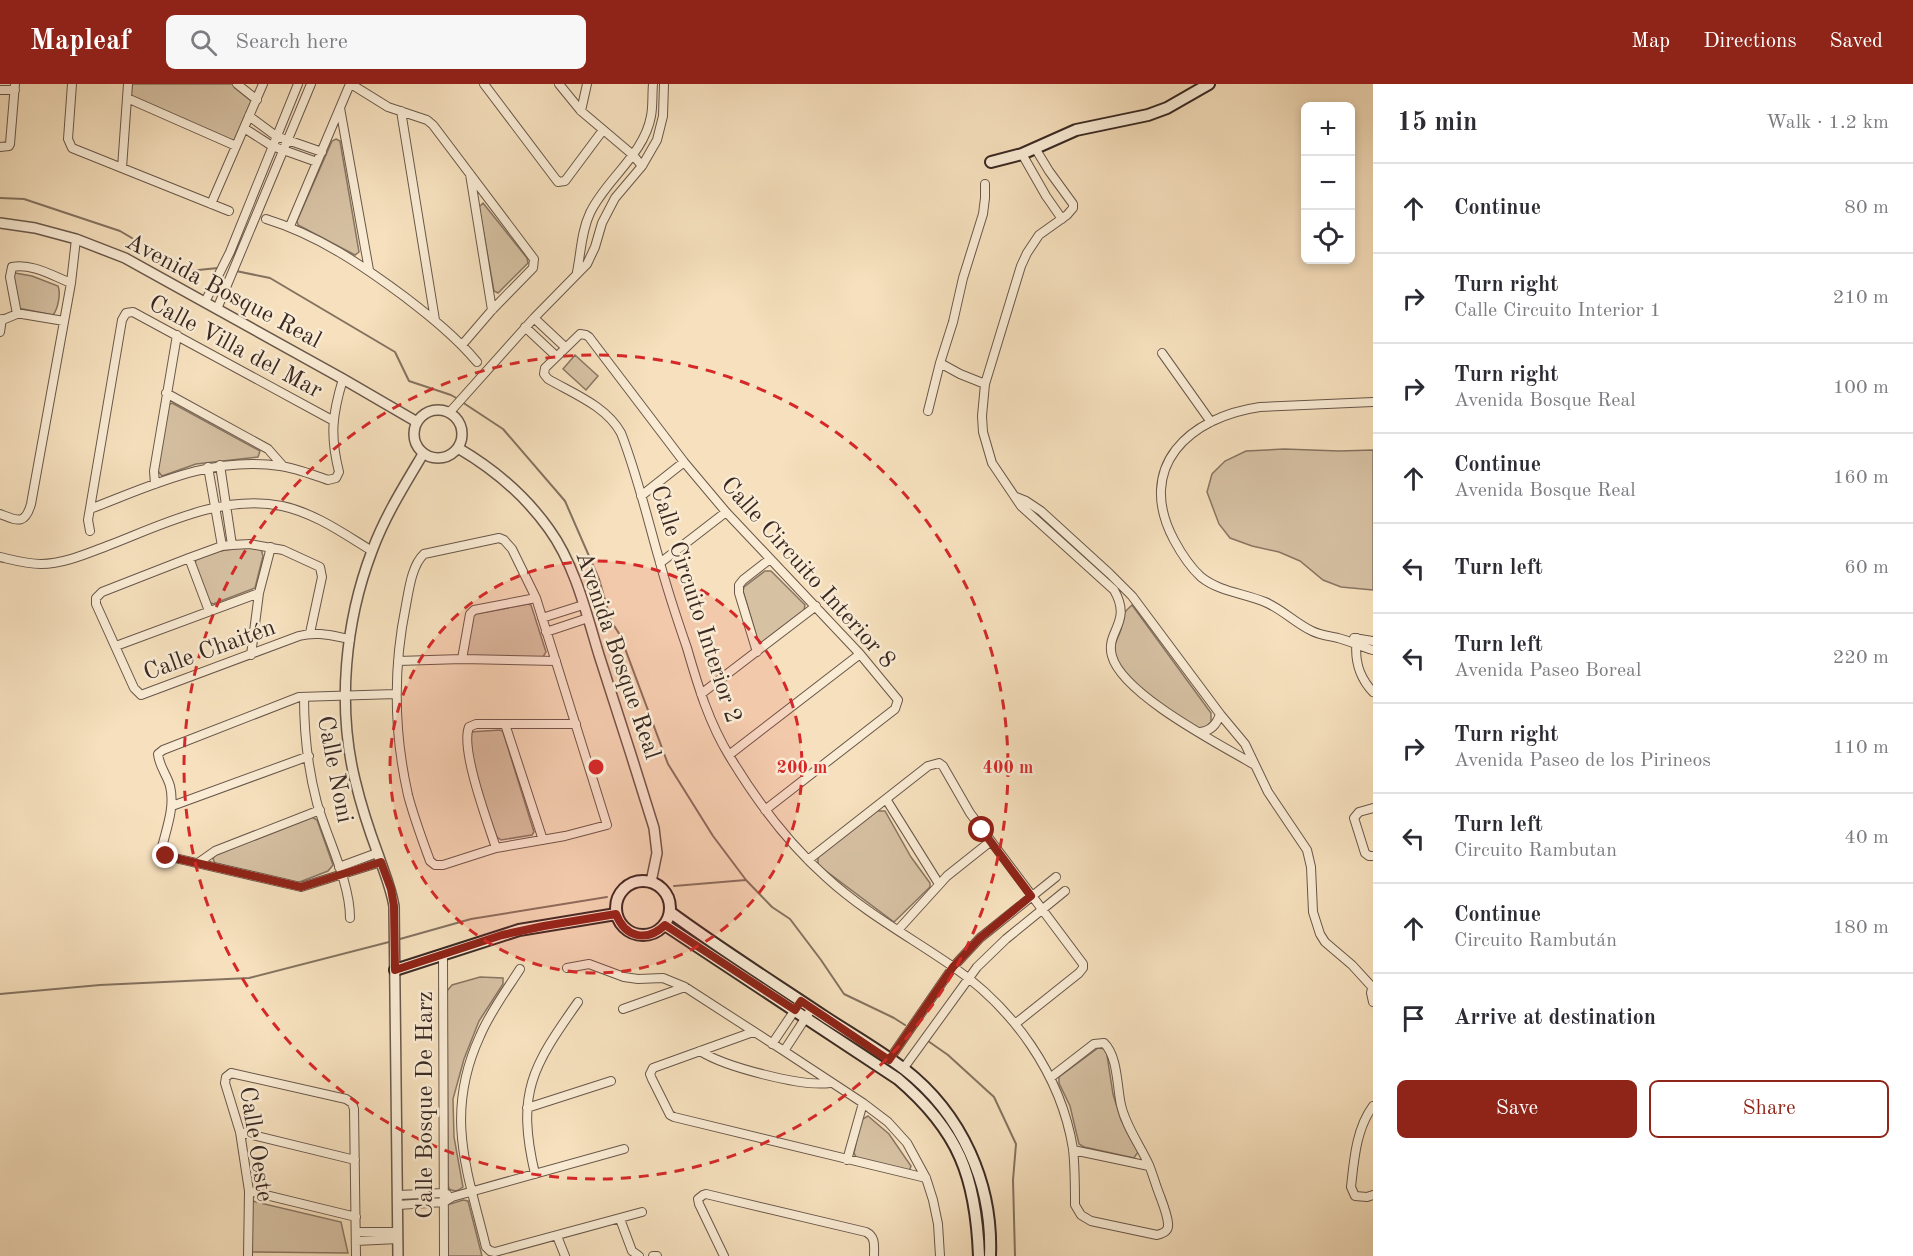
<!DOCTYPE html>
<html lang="en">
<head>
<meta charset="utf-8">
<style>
	body { margin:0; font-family:"Old Standard TT",serif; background:#f7f7f7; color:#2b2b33 }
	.controls { position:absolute; right:18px; top:18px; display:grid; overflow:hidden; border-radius:9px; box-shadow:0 3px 9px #0003 }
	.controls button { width:54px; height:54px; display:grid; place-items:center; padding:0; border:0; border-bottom:2px solid #e1e1e2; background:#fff; color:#2b2b33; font:30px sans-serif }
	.stop { position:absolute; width:18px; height:18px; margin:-14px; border:4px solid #8f2418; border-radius:50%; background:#fff }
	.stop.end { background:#8f2418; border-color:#fff; box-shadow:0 2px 6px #0008 }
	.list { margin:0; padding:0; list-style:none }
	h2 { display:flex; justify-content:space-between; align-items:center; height:78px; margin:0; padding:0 24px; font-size:26px }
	h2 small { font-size:20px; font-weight:400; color:#7c7c81 }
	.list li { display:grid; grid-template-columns:39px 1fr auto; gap:18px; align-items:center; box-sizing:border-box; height:90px; padding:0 24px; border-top:2px solid #e1e1e2 }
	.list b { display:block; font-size:22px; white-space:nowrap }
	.list p { margin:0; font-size:20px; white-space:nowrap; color:#7c7c81 }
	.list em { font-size:20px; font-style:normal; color:#7c7c81 }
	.actions { display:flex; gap:12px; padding:18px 24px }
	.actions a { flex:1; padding:14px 0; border:2px solid #8f2418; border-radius:9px; text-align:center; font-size:21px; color:#8f2418 }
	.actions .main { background:#8f2418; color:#fff }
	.icon { flex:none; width:33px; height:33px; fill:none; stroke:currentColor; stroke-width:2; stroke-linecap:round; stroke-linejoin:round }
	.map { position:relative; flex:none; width:1373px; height:1172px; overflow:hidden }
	header { display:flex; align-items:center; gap:36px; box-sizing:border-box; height:84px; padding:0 30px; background:#8f2418; color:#fff }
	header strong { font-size:28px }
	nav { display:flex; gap:33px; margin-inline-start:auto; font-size:21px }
	.search { width:420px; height:54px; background:#f7f7f7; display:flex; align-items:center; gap:15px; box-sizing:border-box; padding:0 21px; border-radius:9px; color:#7c7c81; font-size:22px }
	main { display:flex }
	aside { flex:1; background:#fff }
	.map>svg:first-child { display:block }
	.green { fill:#d6c1a3; stroke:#887563; stroke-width:1.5 }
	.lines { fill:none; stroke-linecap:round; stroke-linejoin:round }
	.stream { stroke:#847260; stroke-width:2 }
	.minor-casing { stroke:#69574a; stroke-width:10 }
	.tertiary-casing { stroke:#69574a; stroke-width:12 }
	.secondary-casing { stroke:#3a2923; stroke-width:14 }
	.minor { stroke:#f9ebd4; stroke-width:8 }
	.tertiary { stroke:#f9ebd4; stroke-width:9 }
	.secondary { stroke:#f9ebd4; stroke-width:10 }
	.route { stroke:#8f2418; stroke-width:8 }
	.ring { fill:none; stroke:#d62828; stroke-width:3; stroke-dasharray:10 8 }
	.labels { text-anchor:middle; stroke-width:5; stroke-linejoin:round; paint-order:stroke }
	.street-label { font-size:24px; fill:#3a2923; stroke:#f9ebd4 }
	.centre { fill:#d62828; stroke:#f9ebd4; stroke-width:3 }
	.ring-label { font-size:18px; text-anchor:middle; font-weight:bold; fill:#d62828; stroke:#f9ebd4; stroke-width:5; stroke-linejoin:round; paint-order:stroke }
</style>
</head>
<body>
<header>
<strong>Mapleaf</strong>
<div class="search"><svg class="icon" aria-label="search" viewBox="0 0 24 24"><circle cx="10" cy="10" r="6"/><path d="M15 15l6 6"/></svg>Search here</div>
<nav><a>Map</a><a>Directions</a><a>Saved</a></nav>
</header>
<main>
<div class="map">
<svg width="1373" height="1172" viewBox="0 0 1373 1172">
	<rect width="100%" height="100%" fill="#f6e0bd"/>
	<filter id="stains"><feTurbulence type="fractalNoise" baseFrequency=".00333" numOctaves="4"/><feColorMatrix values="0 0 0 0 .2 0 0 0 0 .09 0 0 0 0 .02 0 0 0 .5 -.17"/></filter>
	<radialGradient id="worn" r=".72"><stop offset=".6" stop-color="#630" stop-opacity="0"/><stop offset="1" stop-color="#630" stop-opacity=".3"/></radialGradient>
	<!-- green -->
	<path class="green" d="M132,0H233L253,17L234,59L131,12Z
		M336,55L340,57L359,168L355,171L298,141L297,137L332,57Z
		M483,119L527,174L528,179L498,209L494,207L479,123Z
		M15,189L32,192L58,202C61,209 58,225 53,231L18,224L12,192Z
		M575,271L598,292L586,306L563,285Z
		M172,319L260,367L258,373L196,380L162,392L157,386L167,322Z
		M1284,365L1339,367L1373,366V506L1341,503L1323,496L1300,477L1279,468L1252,462L1230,454L1219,440L1207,408L1212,390L1225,377L1246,367Z
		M245,463L261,465L263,472L255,504L213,520L209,518L195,481L196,475L214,468Z
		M765,487H771L805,521L804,526L761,559L758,557L743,507L744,503Z
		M528,520L531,521L546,568L543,573H468L465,570L471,535L475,530Z
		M1132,521L1211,629V638C1207,643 1202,647 1196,644C1179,639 1121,592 1115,576C1110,566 1118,555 1121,545C1122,541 1122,536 1123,531C1125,527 1129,524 1132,521Z
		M500,646L503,648L534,748L532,751L501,756L497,753L482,715L474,687L470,648Z
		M877,727H885L911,773L930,799V803L894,838L818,781V773Z
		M312,733L317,736L333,781L328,787L297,799L215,779L213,775L215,771Z
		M480,893L503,894V900L479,937L464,975L453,1015L454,1053L463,1103C458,1107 455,1108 449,1105L448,1100L447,907L452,901Z
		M1098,964L1106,965L1113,1010L1121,1036L1138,1068L1134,1074L1084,1063L1079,1060L1070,1022L1059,999V993Z
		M868,1032L889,1050L911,1082L909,1087L857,1075L854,1069L861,1036Z
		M248,1116L341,1138L348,1169L250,1168Z
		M463,1116L468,1117L482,1172H447V1121Z"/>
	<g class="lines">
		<!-- stream -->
		<path class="stream" d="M0,114L24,115L120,147L188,187L218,184
			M236,187L270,194L395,268L409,297L451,311L458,315
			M462,318L503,345L565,417L599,495L611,537L620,551L668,680L713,752L746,796L772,823L790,835L821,876L844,910L894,934L905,941
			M674,802L746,796
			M400,855L471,835L607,813
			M0,910L100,901L249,894L389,858
			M928,957L948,971L994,1013L1016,1060L1013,1096L1015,1172"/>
		<defs>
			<path id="minor" d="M72,0L68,55L72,64L229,127
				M237,0L257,16
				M351,0L388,23L427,36L433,41L534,175L533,184L492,226L462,261
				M484,0L558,98L565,97L568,93L603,46
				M559,0L581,27L633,71L642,82
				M0,6H15
				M127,14L236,62
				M340,24L369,186
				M401,27L435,236
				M581,27L587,0
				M249,32L276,52L322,68
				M244,44L272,62L317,78
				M0,63L9,62L10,60L15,0
				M1035,64L1049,87L1073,120V124L1067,131L1039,151L1027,169L1021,182L985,300L982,332L983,348L992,379L1021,422L1114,506C1133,539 1105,547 1112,572C1122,610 1219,660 1253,680
				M1022,70L1046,112L1062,135
				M122,84L128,0
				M470,90L492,226
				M211,120L263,0
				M266,135C318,151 362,181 405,213C431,233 456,253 477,278
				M290,142L350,0
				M577,188C581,169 581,148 590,129C606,95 644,71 651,32C653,22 652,10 653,0
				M205,218L230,168L298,0
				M217,225L311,0
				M17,230L10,193L12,183C32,179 53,192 71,199
				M534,234L565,263
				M0,237L17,230H22L64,237
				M525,243L556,272
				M0,248L2,235
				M1162,269L1211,338
				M940,279L960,290L985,300
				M166,309L268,365L283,382
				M1373,318L1260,323C1189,333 1135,383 1174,456C1181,469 1190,483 1201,493C1220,508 1243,509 1265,518C1282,525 1295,539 1312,547C1320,551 1329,552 1338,554C1350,557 1361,563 1373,566
				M928,327L940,279L953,238L963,194L983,130L985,114V100
				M449,329L534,234L587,180L595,163L602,139L615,114L642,82L657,56L663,32L664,0
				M220,381L232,461
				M208,383L222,462
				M155,400L154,387L177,251
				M641,412L684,378
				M1016,413L1026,417L1041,427L1110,490L1132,512L1220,630L1245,660L1268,708L1307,766L1311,783L1313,828L1320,850L1325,858L1352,881L1373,904
				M90,425C153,401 210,372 280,382C296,384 313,391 328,396L336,394L339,388C330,352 332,331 343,295
				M0,430C18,437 25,441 31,420L71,199L76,155
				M90,447L88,436L122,236L126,229L133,228L332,336
				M499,454L504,456L512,465L536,514L607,741L565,752L496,764L443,781H435L430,777C422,755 414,734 408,711C394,649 393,584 406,521C409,505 412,481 424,470Z
				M0,473C13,476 27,480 41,480C63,480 86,470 107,462C162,441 221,410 282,422C315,429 344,450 372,467
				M189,474L209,527
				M660,479L726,428
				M542,534L583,521
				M546,548L588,534
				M310,549L322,493L320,483L283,466L250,460L232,461L222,462L189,474L102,508L96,514V520L134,604L141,611L299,552C317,547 333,552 350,555
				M1354,554L1373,557
				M1357,554C1354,575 1358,592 1373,608
				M116,562L259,509
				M757,568L739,509V501L743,496L770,475
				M251,571L259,509L271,463
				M462,575L470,530L474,526L536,514
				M398,577L462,575L556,577
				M701,610L816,522
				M304,613C304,647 308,685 317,719C327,754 350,798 350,834
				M505,640L543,756
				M1200,648C1211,647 1217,640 1220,630
				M729,671L860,570
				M886,715L939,800
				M172,722L309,672
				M1373,724L1359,728L1354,734L1365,769L1369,772H1373
				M765,726L895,625L898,616L860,570L726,428L684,378L589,253L586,251L580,250L545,284L544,290L548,295C574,310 606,322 621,349C637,390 647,433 659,475C667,505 677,535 687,564C698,602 709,639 730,673C756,716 788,759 826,793C864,828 910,853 952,882C1013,924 1061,990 1073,1065C1075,1083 1075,1102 1075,1121L1081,1131L1091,1137L1157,1151C1164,1149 1169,1147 1168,1139C1167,1130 1163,1120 1160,1112C1156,1102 1153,1091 1149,1081C1140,1061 1126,1043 1121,1021C1117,1004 1118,972 1104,959L1094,960L1050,994
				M496,764C488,739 460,665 469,643L476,640H576
				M808,776L928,682L939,679L943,682L970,729L1083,880V884L1079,889L1015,940
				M381,778L301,803L166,772L163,768L162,763C167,743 175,722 170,702C167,691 159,682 158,670L163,666L299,613L396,610
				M198,779L215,767L320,726
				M339,783L377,769
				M898,846L947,792L991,757
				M443,871L444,1172
				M567,884L589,880L624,893L638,895L663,894L685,903L784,967L863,1019L888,1038L907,1059L926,1094L933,1116L938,1140L940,1172
				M520,885C506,907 490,928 480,952C444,1030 467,1086 486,1163L490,1167L495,1168L642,1128
				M1372,904L1371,909L1373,918
				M623,925L685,903
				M753,948L653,984L650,990L652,995L670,1031L674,1033L926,1094
				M772,960L801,917
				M700,967C725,983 802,1003 830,999
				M784,967L812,924
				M889,976L953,883L980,854L1056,793
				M903,985L977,883L1006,855L1065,807
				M1373,1022C1356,1045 1354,1076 1351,1103L1355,1112L1367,1113L1373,1111
				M527,1024L611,997
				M240,1048L355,1076
				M1073,1066L1149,1082
				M847,1076L863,1019
				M535,1090C516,1009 532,983 578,918
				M249,1107L356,1133
				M398,1111L444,1109L447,1110
				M398,1121L444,1118L452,1113L624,1065
				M620,1135L632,1167L639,1172
				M357,1148H398
				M557,1152L565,1172
				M356,1157L398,1155
				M248,1172L249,1107L240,1048L225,999L226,993L231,989L346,1015L352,1019L354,1025L356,1172
				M653,1172H657
				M724,1172L699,1120L698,1115L703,1111L706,1110L866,1148C876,1153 874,1162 874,1172"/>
			<path id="tertiary" d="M0,139L35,144L76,155L125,174L343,295L417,338
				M414 350a24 24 0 1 1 48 0a24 24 0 1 1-48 0Z
				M458,364C494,385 524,410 549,445C575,481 586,528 599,571C618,629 636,686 654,744L657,769L651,798
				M398,1172L394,822C391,804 384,788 378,770C369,746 361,721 355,696C337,622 345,538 372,467C385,432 404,402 423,370"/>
			<path id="secondary" d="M991,78L1022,70L1076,46L1148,31L1167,24L1209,0
				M616 824a27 27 0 1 1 54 0a27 27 0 1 1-54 0Z
				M670,828C720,865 773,898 825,933C851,950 879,966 904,985C962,1030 993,1100 990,1172
				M665,841L898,995C959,1047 976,1093 979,1172
				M395,886L519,846L616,830"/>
		</defs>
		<!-- minor casing -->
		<use href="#minor" class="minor-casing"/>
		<!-- tertiary casing -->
		<use href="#tertiary" class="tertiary-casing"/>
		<!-- secondary casing -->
		<use href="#secondary" class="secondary-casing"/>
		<!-- minor -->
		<use href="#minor" class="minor"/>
		<!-- tertiary -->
		<use href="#tertiary" class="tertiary"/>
		<!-- secondary -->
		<use href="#secondary" class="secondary"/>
	</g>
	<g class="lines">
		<!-- route -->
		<path class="route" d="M166,772L301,803L381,778L391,805L394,822L395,886L502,851L544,842L616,830C625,853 646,859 665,841L795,926L801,917L889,976L953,883L980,854L1031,812L982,746"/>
	</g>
	<!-- distance rings -->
	<circle cx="596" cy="683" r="206" fill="#d62828" fill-opacity=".12"/>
	<g class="ring">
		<circle cx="596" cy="683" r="206"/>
		<circle cx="596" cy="683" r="412"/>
	</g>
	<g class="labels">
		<!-- street labels -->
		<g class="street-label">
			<text transform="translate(224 206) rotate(28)" y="8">Avenida Bosque Real</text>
			<text transform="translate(236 262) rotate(28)" y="8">Calle Villa del Mar</text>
			<text transform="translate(809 488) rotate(48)" y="8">Calle Circuito Interior 8</text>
			<text transform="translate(697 520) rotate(72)" y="8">Calle Circuito Interior 2</text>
			<text transform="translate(209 565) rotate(-20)" y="8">Calle Chaitén</text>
			<text transform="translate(619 571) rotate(71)" y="8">Avenida Bosque Real</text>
			<text transform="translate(336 685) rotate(79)" y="8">Calle Noni</text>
			<text transform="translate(424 1021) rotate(-90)" y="8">Calle Bosque De Harz</text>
			<text transform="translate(257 1060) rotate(81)" y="8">Calle Oeste</text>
		</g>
	</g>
	<circle cx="596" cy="683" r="9" class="centre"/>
	<g class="ring-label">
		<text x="802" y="689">200 m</text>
		<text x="1008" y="689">400 m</text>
	</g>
	<rect width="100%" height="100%" filter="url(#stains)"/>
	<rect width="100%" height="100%" fill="url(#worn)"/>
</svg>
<div class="controls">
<button>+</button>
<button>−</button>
<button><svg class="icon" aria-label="locate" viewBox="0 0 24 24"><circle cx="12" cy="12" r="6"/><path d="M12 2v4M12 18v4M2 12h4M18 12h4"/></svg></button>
</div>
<div class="stop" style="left:982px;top:746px"></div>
<div class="stop end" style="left:166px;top:772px"></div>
</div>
<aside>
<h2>15 min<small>Walk · 1.2 km</small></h2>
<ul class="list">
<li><svg class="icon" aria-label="ahead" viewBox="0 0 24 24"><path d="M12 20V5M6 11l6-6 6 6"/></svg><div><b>Continue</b></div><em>80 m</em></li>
<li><svg class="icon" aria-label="right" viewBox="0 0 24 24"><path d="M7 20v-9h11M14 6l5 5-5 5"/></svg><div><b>Turn right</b><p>Calle Circuito Interior 1</p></div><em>210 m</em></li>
<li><svg class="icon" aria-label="right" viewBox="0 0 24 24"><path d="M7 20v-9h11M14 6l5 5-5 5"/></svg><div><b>Turn right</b><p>Avenida Bosque Real</p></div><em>100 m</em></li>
<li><svg class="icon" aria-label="ahead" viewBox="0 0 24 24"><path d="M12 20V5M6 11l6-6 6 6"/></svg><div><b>Continue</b><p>Avenida Bosque Real</p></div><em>160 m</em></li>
<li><svg class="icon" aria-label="left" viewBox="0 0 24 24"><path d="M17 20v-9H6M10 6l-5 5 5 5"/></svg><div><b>Turn left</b></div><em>60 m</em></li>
<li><svg class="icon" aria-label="left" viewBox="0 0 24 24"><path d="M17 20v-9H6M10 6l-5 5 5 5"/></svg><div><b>Turn left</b><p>Avenida Paseo Boreal</p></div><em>220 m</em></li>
<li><svg class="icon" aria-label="right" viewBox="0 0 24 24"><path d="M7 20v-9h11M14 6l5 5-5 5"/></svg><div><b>Turn right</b><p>Avenida Paseo de los Pirineos</p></div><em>110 m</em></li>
<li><svg class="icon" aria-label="left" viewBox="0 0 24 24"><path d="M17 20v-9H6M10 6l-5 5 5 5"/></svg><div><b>Turn left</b><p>Circuito Rambutan</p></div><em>40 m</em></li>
<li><svg class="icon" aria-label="ahead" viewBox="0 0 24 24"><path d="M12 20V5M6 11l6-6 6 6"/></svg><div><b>Continue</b><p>Circuito Rambután</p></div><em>180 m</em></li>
<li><svg class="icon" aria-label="arrive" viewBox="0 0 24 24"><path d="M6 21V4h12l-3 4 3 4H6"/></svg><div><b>Arrive at destination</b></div></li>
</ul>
<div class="actions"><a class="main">Save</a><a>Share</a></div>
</aside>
</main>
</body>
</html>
